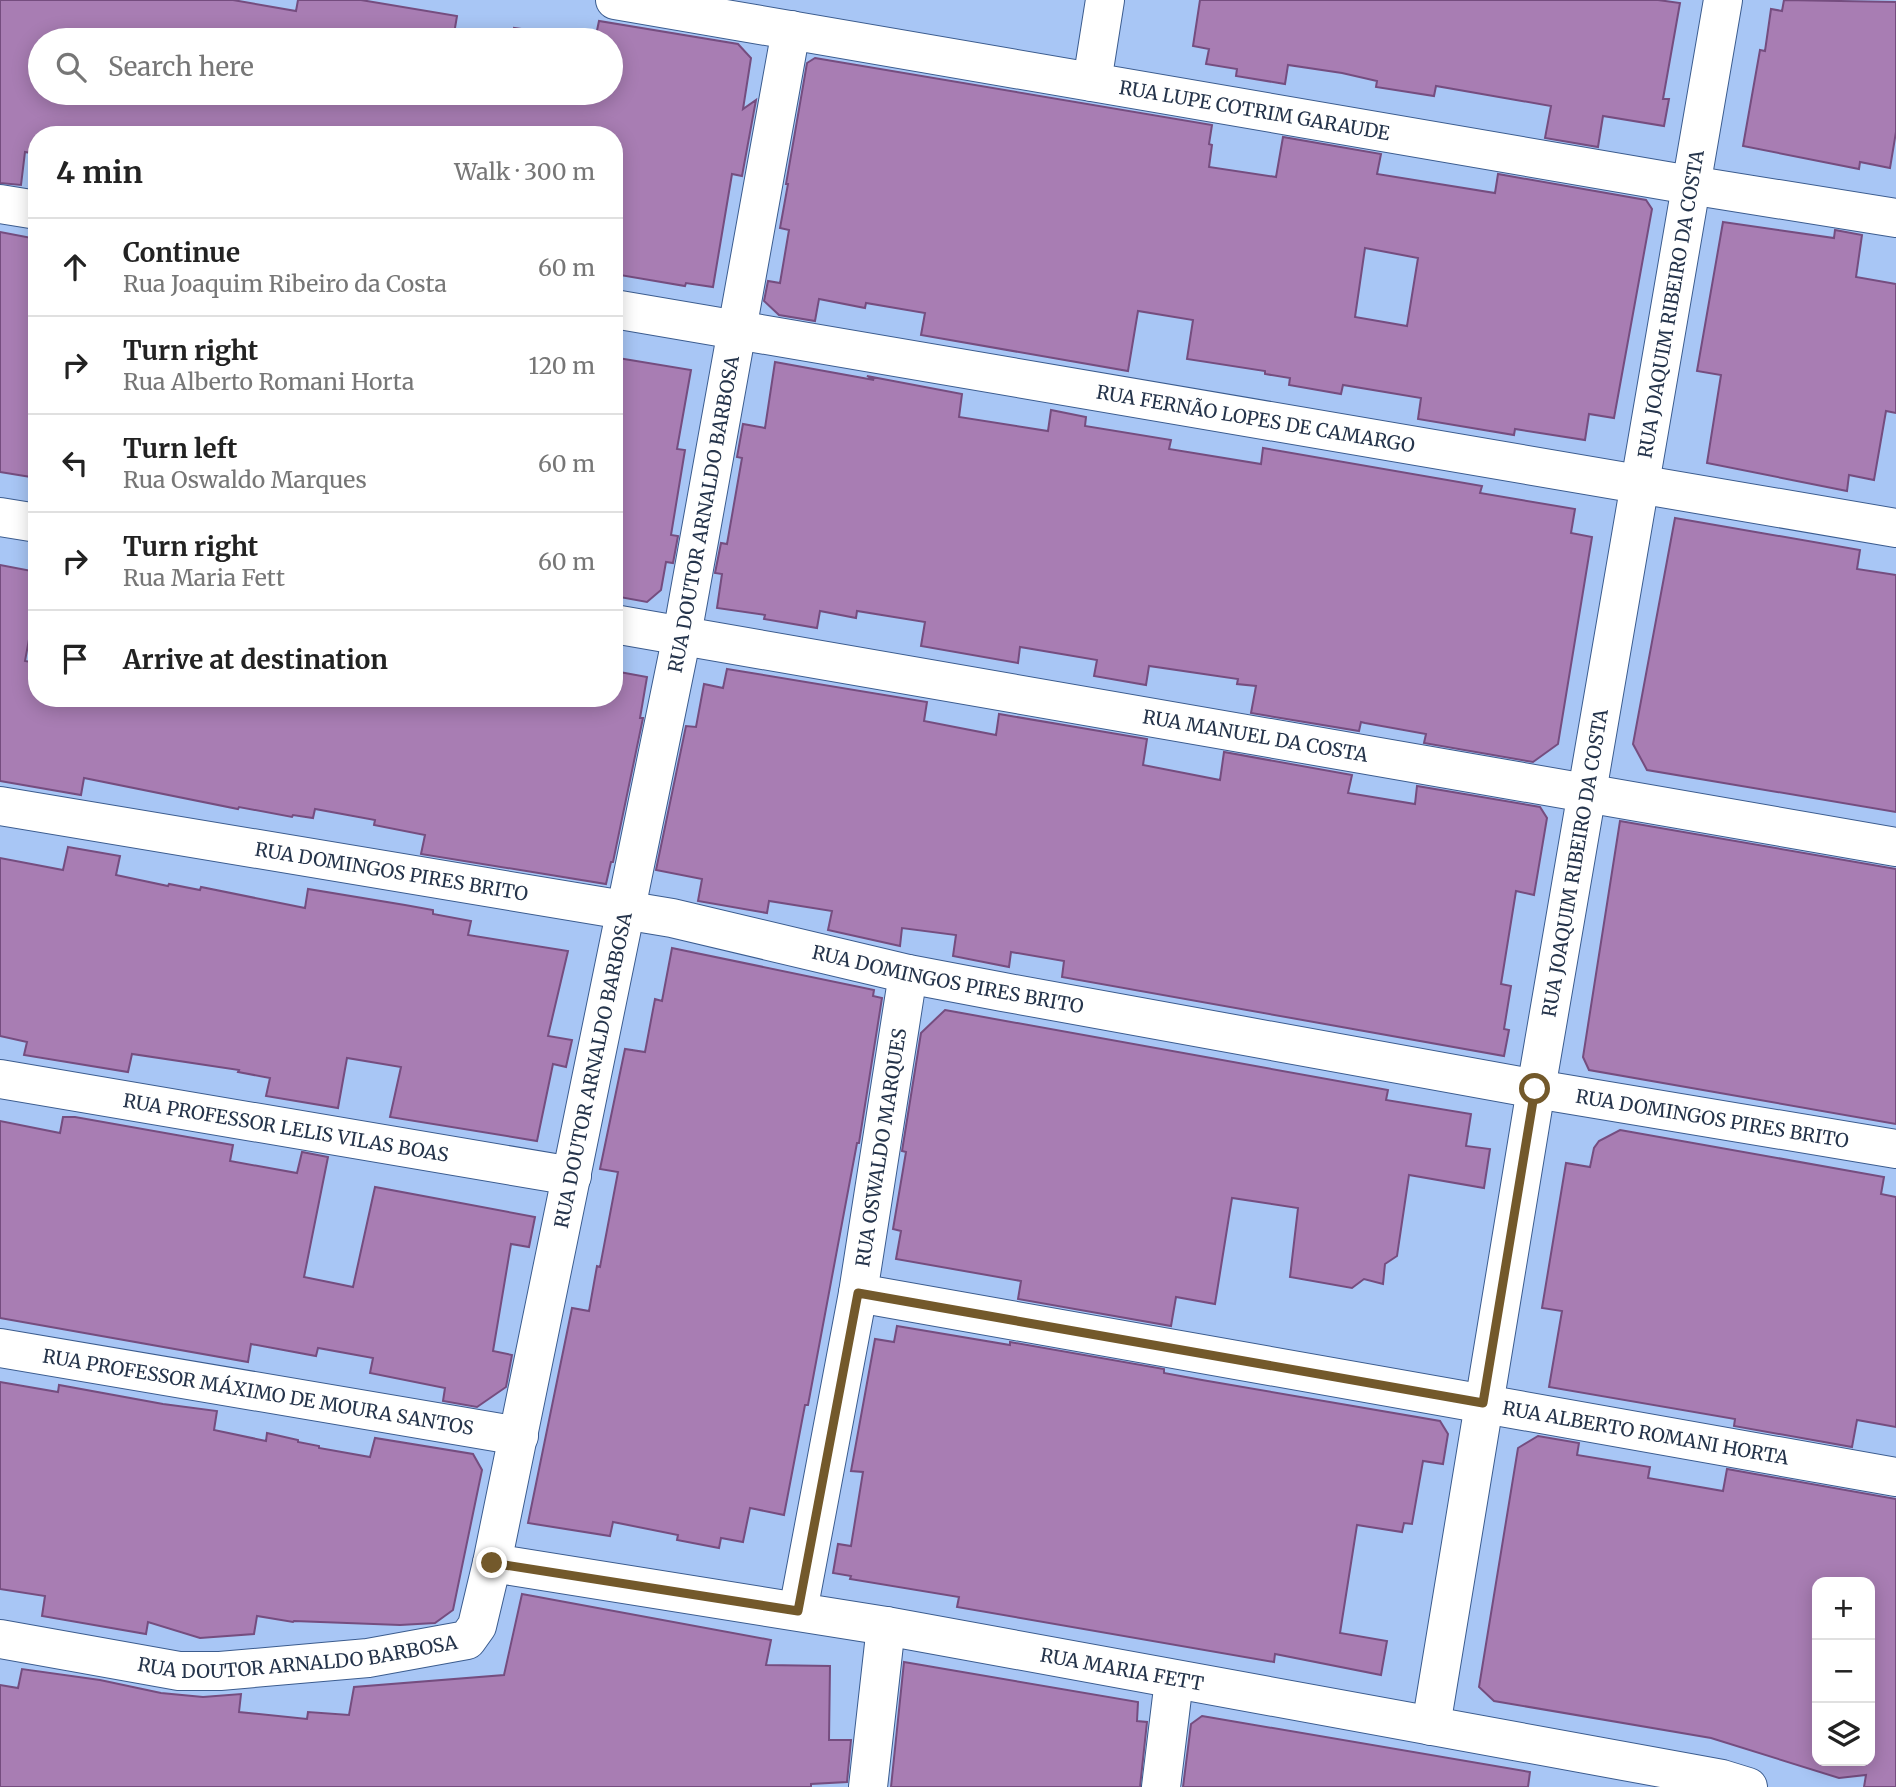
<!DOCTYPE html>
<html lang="en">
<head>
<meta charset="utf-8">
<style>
	body { margin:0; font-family:Merriweather,serif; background:#f6f6f6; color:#222 }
	.controls { position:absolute; right:21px; bottom:21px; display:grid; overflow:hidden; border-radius:14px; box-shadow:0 4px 18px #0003 }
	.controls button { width:63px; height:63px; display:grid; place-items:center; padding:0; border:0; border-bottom:2px solid #e0e0e0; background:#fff; color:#222; font:35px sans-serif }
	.stop { position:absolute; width:21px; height:21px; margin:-16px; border:5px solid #73592b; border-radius:50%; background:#fff }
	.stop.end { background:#73592b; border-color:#fff; box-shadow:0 2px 7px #0008 }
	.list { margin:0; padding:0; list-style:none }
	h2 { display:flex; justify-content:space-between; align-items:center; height:91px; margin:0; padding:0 28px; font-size:30px }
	h2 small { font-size:23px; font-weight:400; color:#767676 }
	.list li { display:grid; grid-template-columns:46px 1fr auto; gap:21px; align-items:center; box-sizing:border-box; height:98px; padding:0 28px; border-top:2px solid #e0e0e0 }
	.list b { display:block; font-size:26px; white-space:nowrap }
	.list p { margin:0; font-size:23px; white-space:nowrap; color:#767676 }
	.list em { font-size:23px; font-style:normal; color:#767676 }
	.icon { flex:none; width:38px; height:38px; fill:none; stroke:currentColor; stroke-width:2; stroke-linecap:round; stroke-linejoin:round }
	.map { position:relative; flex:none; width:1896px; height:1787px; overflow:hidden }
	.search { position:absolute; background:#fff; box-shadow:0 4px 18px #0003; left:28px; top:28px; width:595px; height:77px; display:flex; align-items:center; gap:18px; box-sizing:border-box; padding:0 24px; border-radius:38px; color:#767676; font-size:26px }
	.panel { position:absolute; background:#fff; box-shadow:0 4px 18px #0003; left:28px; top:126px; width:595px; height:581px; border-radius:28px }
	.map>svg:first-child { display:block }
	.building { fill:#a87db3; stroke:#754d7f; stroke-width:2; fill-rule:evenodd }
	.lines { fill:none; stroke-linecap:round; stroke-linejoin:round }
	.minor-casing { stroke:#3b5c8f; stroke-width:40 }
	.minor { stroke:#fff; stroke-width:38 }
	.route { stroke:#73592b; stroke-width:9 }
	.labels { text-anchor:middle; stroke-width:5; stroke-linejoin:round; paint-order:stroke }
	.street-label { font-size:19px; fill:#25344b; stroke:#d7e6fe }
</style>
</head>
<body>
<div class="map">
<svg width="1896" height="1787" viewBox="0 0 1896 1787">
	<rect width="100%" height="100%" fill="#a8c6f5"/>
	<!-- building -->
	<path class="building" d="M0,0H233L296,11L298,0H361L457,16L453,40H40V93H611V40H512L514,28L595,40L599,21L738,44L751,58L743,109L756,100L742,176L732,174L713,287L686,283L685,286L614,274V135H37L36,154L25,152L21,185L0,183Z
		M1200,0H1658L1680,3L1663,99H1669L1664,126L1603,116L1598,147L1545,138L1551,106L1436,86L1434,96L1376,87L1377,81L1342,73L1288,65L1285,84L1236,76L1237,69L1206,64L1209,49L1193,46Z
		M1784,0L1896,2V132L1890,168L1860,162L1859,169L1743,146L1760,50L1765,51L1771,9L1782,11Z
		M815,58L1212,125L1209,144L1212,145L1209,167L1276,177L1283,137L1381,154L1377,174L1495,193L1498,174L1646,200L1652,209L1614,418L1589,414L1585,440L1515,429L1514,435L1418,419L1421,398L1343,385L1341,394L1289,385L1290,378L1265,374V371L1187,359L1193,320L1138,311L1128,371L921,335L925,313L866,303L865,308L819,299L815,321L779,315L764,301L768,281L780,283L789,230L780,228L788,184H786L807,63ZM1365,248L1418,258L1407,326L1355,317Z
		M1723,222L1834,238L1835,230L1862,235L1856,277L1896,284V413L1886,411L1874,480L1849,475L1847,491L1707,463L1721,375L1697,371Z
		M0,232L37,239V478L0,472Z
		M618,358L691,370L677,449L685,450L671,535L678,536L673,563L666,562L661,590L647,602L614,596V377Z
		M775,362L874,380L867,376L962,394L959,417L1048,431L1051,410L1086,417L1085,426L1171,440L1169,449L1261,464L1263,448L1482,486L1480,493L1575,509L1571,533L1592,537L1558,744L1533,762L1424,743L1426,734L1365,723L1361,722L1359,731L1251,713L1256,686L1237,684L1238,679L1149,666L1146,685L1094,676L1097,660L1020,647L1018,663L921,646L925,622L857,611L856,618L820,611L817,628L764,619L765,615L717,608L722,574L715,573L721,543L727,544L742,458L737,457L743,424L765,428Z
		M1675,518L1860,550L1857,569L1896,575V812L1647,770L1633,744Z
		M0,565L37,572V596L25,661L37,663V698H614V671L647,677L640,718H643L613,862H611L606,884L421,854L425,835L374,825L375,820L315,809L313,818L293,815L292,817L239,807L238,809L84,778L81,795L0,781Z
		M727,669L927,702L924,721L996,735L999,714L1147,739L1143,765L1220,780L1224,752L1352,775L1348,793L1415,804L1417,786L1540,807L1547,818L1534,895L1516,891L1501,984L1511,986L1504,1029L1509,1030L1504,1056L1062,977L1064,961L1011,952L1009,967L953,956L956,935L902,928L900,946L828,930L832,911L769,901L767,913L698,901L702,879L656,870L686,726L696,727L704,684L723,688Z
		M1620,821L1896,869V1124L1589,1070L1583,1057Z
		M68,847L120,856L116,875L168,886L169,884L200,890L201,887L305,908L308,889L405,905L433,910V914L471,921L468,935L568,951L548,1036L572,1040L566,1067L553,1064L537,1141L390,1117L401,1067L347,1058L338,1108L266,1096L270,1078L238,1072L239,1070L132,1054L128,1072L24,1055L27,1042L0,1036V858L63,870Z
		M672,948L874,990L873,996L882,998L859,1143H857L808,1405H805L784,1515L750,1508L743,1542L721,1538L719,1548L677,1540L678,1535L613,1522L610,1536L528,1523L572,1308L589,1311L597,1266L600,1267L618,1172L600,1169L625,1049L645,1052L655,999L662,1001Z
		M945,1010L1388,1090L1386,1100L1471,1114L1466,1146L1490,1149L1484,1188L1409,1175L1397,1256L1385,1264L1383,1284L1364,1279L1352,1288L1290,1277L1298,1208L1232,1198L1215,1304L1176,1297L1171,1326L1018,1299L1021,1281L896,1259L901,1231L893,1229L906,1152L902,1151L921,1033Z
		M63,1117H75L233,1145L230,1161L297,1173L302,1152L328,1157L304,1277L353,1287L375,1187L535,1217L529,1247L511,1244L493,1351L512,1355L506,1387L477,1407L443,1401L445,1388L370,1373L373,1358L318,1348L316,1356L251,1344L248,1362L0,1318V1121L60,1133Z
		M1620,1130L1884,1177L1881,1194L1896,1197V1427L1857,1420L1852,1447L1734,1426L1735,1419L1549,1387L1562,1311L1542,1308L1566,1163L1590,1167L1594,1148L1599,1141Z
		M897,1326L1010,1345V1342L1164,1369V1373L1202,1380L1440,1421L1448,1434L1443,1464L1423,1461L1412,1524L1404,1523L1402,1532L1357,1525L1340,1633L1387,1641L1381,1675L1275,1654L1274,1662L957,1607L959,1597L850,1579L851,1576L833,1573L838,1544L851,1546L863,1472L851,1471L875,1339L894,1342Z
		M0,1382L58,1392L59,1385L163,1404L217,1411L214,1430L266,1441L267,1433L298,1440V1442L319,1446V1448L370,1457L375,1438L473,1454L482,1470L453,1610L435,1623L400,1625L294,1621L293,1622L257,1616L254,1634L200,1638L148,1622L146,1634L42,1616L45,1596L0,1589Z
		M1538,1436L1579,1443L1577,1455L1650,1467L1648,1478L1723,1491L1727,1469L1896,1499V1787H1864L1866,1775L1839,1778L1711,1738L1494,1701L1479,1687L1518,1448ZM1817,1582H1870V1761H1817Z
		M522,1594L771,1640L766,1665L830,1666L829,1740H851L847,1782L811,1784V1787H0V1685L18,1688L22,1669L100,1680L161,1693L203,1697L241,1694L239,1712L307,1719L308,1712L349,1715L354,1687L504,1675Z
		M904,1662L1138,1702L1137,1721L1147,1722L1140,1787H891Z
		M1202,1716L1530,1772L1528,1787H1183L1191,1724Z"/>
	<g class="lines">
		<defs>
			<g id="minor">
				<path id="s1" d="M615,0L1690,185L1896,218"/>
				<path d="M1092,82L1105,0"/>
				<path d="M0,204L37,210"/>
				<path id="s2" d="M614,309L1896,528"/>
				<path d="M0,517L37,523"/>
				<path id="s3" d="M614,624L1896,847"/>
				<path id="s4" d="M0,806L672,918L908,974L1003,992L1536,1089L1896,1149"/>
				<path id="s5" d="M0,1079L572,1176"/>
				<path id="s6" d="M858,1293L1896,1477"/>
				<path id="s7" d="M0,1348L519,1436"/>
				<path id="s8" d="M492,1563L886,1626L1722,1779L1748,1787"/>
				<path id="s9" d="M798,1611L858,1293L908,974"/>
				<path id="s10" d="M0,1639L179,1671H220L368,1658L467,1640L477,1626L492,1563L682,635L791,30"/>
				<path id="s11" d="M1431,1726L1536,1089L1723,0"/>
				<path d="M868,1787L886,1626"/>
				<path d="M1161,1787L1174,1680"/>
			</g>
		</defs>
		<!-- minor casing -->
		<use href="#minor" class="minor-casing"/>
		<!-- minor -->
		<use href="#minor" class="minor"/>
	</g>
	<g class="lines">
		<!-- route -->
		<path class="route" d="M492,1563L798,1611L858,1293L1483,1403L1535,1089"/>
	</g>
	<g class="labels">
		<!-- street labels -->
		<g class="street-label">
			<text dy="7" stroke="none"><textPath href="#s1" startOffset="649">RUA LUPE COTRIM GARAUDE</textPath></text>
			<text dy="7" stroke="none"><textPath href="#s11" startOffset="1442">RUA JOAQUIM RIBEIRO DA COSTA</textPath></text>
			<text dy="7" stroke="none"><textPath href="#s2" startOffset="651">RUA FERNÃO LOPES DE CAMARGO</textPath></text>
			<text dy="7" stroke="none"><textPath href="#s10" startOffset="1624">RUA DOUTOR ARNALDO BARBOSA</textPath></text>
			<text dy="7" stroke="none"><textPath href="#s3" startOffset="651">RUA MANUEL DA COSTA</textPath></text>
			<text dy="7" stroke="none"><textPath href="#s11" startOffset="875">RUA JOAQUIM RIBEIRO DA COSTA</textPath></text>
			<text dy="7" stroke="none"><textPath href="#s4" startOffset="397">RUA DOMINGOS PIRES BRITO</textPath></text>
			<text dy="7" stroke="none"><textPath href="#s4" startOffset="964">RUA DOMINGOS PIRES BRITO</textPath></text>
			<text dy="7" stroke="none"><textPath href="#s10" startOffset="1057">RUA DOUTOR ARNALDO BARBOSA</textPath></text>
			<text dy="7" stroke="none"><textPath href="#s4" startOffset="1741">RUA DOMINGOS PIRES BRITO</textPath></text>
			<text dy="7" stroke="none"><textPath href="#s5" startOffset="290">RUA PROFESSOR LELIS VILAS BOAS</textPath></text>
			<text dy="7" stroke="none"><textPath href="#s9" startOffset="471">RUA OSWALDO MARQUES</textPath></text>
			<text dy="7" stroke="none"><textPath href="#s7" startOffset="262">RUA PROFESSOR MÁXIMO DE MOURA SANTOS</textPath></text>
			<text dy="7" stroke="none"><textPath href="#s6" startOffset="800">RUA ALBERTO ROMANI HORTA</textPath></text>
			<text dy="7" stroke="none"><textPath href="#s10" startOffset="301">RUA DOUTOR ARNALDO BARBOSA</textPath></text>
			<text dy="7" stroke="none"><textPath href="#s8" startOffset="639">RUA MARIA FETT</textPath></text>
		</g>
	</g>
</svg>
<div class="controls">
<button>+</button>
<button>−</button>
<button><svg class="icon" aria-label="layers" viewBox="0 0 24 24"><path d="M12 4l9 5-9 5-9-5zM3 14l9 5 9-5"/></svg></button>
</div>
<div class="stop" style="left:1535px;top:1089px"></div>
<div class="stop end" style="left:492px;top:1563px"></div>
<div class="search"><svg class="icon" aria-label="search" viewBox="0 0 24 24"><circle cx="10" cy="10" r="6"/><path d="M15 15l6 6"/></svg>Search here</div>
<section class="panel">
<h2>4 min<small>Walk · 300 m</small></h2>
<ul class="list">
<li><svg class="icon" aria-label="ahead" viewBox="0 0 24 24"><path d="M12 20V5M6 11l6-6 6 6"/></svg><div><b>Continue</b><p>Rua Joaquim Ribeiro da Costa</p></div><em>60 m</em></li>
<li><svg class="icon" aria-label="right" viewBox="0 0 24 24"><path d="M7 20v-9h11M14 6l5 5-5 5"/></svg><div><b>Turn right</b><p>Rua Alberto Romani Horta</p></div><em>120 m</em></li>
<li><svg class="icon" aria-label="left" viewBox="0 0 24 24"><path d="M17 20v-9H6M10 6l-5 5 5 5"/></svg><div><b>Turn left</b><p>Rua Oswaldo Marques</p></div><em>60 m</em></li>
<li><svg class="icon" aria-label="right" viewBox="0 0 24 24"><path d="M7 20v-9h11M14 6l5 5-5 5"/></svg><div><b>Turn right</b><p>Rua Maria Fett</p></div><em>60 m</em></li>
<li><svg class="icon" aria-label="arrive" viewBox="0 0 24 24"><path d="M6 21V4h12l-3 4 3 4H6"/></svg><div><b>Arrive at destination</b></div></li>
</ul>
</section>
</div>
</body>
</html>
